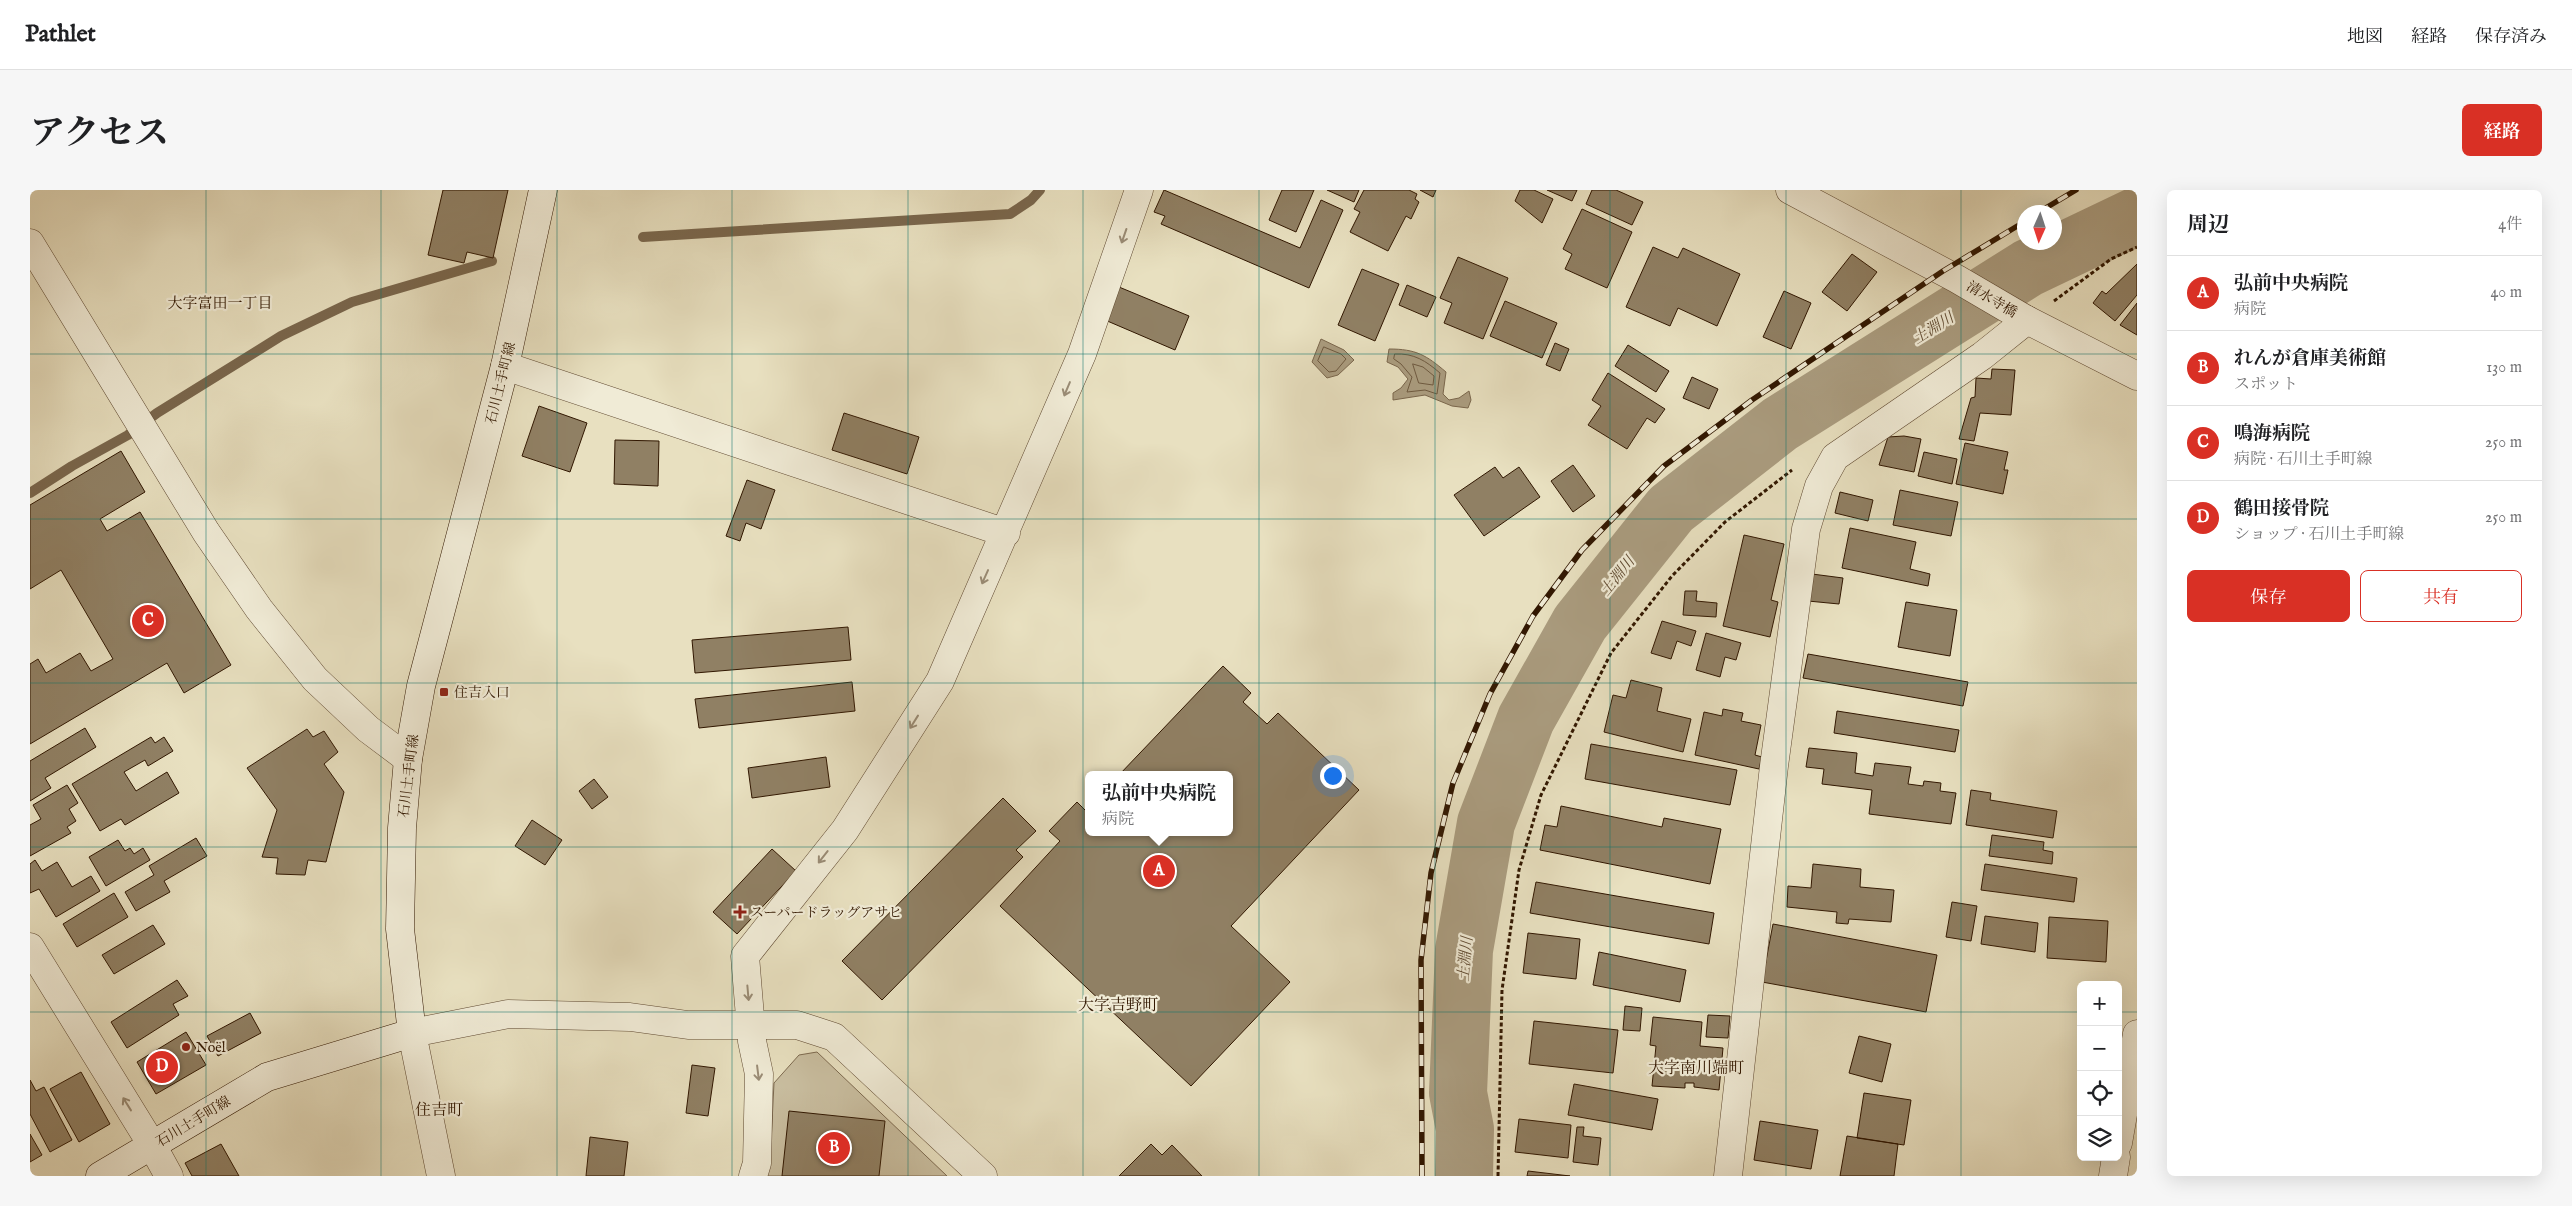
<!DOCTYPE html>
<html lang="ja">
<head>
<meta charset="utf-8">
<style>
	body { margin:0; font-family:"IM FELL English","Noto Serif JP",serif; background:#f6f6f6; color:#202124 }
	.controls { position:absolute; right:15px; bottom:15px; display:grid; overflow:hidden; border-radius:8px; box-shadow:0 5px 20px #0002 }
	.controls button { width:45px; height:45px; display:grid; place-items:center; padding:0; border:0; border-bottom:1px solid #e0e0e0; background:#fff; color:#202124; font:25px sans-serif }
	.compass { position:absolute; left:1987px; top:15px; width:45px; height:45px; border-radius:50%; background:#fff; box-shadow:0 5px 20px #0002; rotate:183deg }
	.you { position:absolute; left:1302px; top:585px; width:18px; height:18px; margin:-12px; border:4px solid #fff; border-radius:50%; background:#1a73e8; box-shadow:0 0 0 8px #1a73e833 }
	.badge { display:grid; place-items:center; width:32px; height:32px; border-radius:50%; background:#d93025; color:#fff; font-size:16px; font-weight:700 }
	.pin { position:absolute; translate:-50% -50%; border:2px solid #fff; box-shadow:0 1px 5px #0006 }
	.popup { position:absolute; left:1055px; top:581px; width:148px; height:65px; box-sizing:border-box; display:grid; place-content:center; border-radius:8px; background:#fff; filter:drop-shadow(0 1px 4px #0005); font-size:16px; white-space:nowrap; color:#757577 }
	.popup b { font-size:19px; color:#202124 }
	.popup::after { content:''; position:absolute; left:50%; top:100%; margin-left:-10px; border:10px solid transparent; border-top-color:#fff }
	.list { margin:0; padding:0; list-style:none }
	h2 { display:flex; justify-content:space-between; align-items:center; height:65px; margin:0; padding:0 20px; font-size:21px }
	h2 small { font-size:16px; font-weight:400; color:#757577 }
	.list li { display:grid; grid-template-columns:32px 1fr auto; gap:15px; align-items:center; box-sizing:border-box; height:75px; padding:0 20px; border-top:1px solid #e0e0e0 }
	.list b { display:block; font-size:19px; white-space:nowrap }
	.list p { margin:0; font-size:16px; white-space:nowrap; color:#757577 }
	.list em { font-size:16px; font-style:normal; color:#757577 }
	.actions { display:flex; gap:10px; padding:15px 20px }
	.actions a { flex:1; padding:11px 0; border:1px solid #d93025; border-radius:8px; text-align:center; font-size:18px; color:#d93025 }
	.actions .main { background:#d93025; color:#fff }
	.icon { flex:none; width:28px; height:28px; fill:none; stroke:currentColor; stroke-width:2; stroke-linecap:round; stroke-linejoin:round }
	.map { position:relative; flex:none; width:2107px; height:986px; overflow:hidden; border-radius:8px }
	header { display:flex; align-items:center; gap:30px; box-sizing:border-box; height:70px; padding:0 25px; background:#fff; border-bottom:1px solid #e0e0e0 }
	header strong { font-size:24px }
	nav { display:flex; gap:28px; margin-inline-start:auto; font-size:18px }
	.intro { display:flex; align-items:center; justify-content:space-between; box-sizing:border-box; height:120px; padding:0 30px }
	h1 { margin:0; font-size:35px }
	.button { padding:12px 22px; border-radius:8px; background:#d93025; color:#fff; font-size:18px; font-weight:700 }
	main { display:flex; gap:30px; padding:0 30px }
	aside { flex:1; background:#fff; border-radius:8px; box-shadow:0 5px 20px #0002 }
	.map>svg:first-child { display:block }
	.green { fill:#c9bea0; stroke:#7d6a50 }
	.water { fill:#aa9c7f; stroke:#7a674d }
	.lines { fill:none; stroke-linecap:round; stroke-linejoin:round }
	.shore { stroke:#6e5a40; stroke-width:1 }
	.stream { stroke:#7a674d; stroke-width:10 }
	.river { stroke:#aa9c7f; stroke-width:58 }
	.building { fill:#908064; stroke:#311701 }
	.minor-casing { stroke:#5f4931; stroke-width:29 }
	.tertiary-casing { stroke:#5f4931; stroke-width:29 }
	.secondary-casing { stroke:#311701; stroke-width:29 }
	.path { stroke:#311701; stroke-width:3; stroke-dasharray:4 2.5; stroke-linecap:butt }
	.minor { stroke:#f0ebd6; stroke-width:28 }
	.tertiary { stroke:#f0ebd6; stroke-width:28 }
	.secondary { stroke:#f0ebd6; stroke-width:28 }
	.rail-casing { stroke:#311701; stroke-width:5.5 }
	.rail { stroke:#f0ebd6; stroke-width:4; stroke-dasharray:11; stroke-linecap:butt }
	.oneway { stroke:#9a8c76 }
	.grid { fill:none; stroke:#0f766e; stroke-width:1; stroke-opacity:0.55 }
	.poi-dot { fill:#8f2418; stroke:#f0ebd6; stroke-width:2 }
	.labels { text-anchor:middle; stroke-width:4.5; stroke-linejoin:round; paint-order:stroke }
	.street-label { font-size:14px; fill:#311701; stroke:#f0ebd6 }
	.poi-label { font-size:14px; fill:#311701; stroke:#f0ebd6; text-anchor:start }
	.neighbourhood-label { font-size:15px; fill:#311701; stroke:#f0ebd6 }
	.water-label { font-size:15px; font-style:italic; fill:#614c33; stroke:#f0ebd6 }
	.quarter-label { font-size:16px; fill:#311701; stroke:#f0ebd6 }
</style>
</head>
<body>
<header>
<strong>Pathlet</strong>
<nav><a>地図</a><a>経路</a><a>保存済み</a></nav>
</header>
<div class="intro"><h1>アクセス</h1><a class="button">経路</a></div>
<main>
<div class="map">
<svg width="2107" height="986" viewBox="0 0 2107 986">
	<rect width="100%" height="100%" fill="#e8e0c0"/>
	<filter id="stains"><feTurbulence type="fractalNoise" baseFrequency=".004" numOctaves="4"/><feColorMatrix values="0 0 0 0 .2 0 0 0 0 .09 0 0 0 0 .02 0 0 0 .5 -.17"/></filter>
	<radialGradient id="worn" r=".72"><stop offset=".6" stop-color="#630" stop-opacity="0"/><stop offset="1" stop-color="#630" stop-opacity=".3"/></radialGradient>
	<!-- green -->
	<path class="green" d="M787,862L917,986H737L740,973L744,893L769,865Z"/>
	<!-- water -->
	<path class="water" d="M1291,149L1314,160L1324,170L1308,185L1297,188L1282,172Z
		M1359,159C1386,159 1396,165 1416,182L1413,204L1419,210L1429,208L1439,201L1441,210L1438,218L1422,216L1395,205L1363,210V203L1371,198L1378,189L1368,177L1357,172Z"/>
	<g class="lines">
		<!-- shore -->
		<path class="shore" d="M1294,157L1311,164L1316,169L1306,181L1299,182L1288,171Z
			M1365,164C1384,163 1396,171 1410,183L1407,204L1395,200L1377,202L1382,187L1371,174L1364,169Z
			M1383,174L1393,177L1404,186L1403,195L1389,193Z"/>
		<!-- stream -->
		<path class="stream" d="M613,47L980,24L1001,10L1010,0
			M0,303L42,276L98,245L127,223L251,146L322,112L462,71"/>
		<!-- river -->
		<path class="river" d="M1434,986L1435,939L1428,903L1434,760L1456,633L1496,529L1550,433L1641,319L1750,234L1998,78L2107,26"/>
	</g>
	<!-- building -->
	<path class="building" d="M413,0H478L463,68L437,62L434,73L398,65Z
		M1134,0L1270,58L1291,10L1313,20L1279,98L1131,34L1135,26L1124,22Z
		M1252,0H1284L1266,42L1239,30Z
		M1297,0H1329L1324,12Z
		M1334,0H1379L1387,4L1385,9L1389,12L1381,29L1376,26L1358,61L1320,42L1330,22L1324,19Z
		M1390,0H1406L1403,7Z
		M1490,0H1504L1523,9L1512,33L1485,11Z
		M1517,0H1547L1542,11Z
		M1562,0H1586L1613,12L1602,35L1556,14Z
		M1552,19L1602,42L1577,98L1535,79L1542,64L1533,59Z
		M1623,57L1648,68L1653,58L1710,84L1687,136L1648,118L1640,136L1596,117Z
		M1822,64L1847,82L1817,121L1792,102Z
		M1428,67L1478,88L1453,149L1414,133L1422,113L1410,108Z
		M2107,74V105L2085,131L2063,113L2072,101L2076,104Z
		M1332,79L1369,94L1345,151L1308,135Z
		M1377,95L1406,107L1397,127L1369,115Z
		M1089,97L1159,126L1145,160L1075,130Z
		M1754,101L1781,113L1761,159L1733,147Z
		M1475,111L1527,133L1512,168L1460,146Z
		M2107,113V145L2090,135Z
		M1525,153L1539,159L1530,181L1516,175Z
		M1598,155L1639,181L1626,202L1585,176Z
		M1962,179L1985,180L1981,225L1950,223L1944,251L1929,249L1941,208L1945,207L1946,188L1961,189Z
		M1578,183L1635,219L1625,233L1617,228L1597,259L1558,235L1571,216L1562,210Z
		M1662,187L1688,199L1679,219L1653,208Z
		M509,216L557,233L540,282L492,266Z
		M814,223L889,247L877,284L802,260Z
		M1874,246L1891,249L1884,282L1849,275L1858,247Z
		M585,250L629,251L628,296L584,294Z
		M1935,253L1978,262L1974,280H1978L1973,304L1926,294Z
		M91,261L115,302L70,329L77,341L110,322L201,475L154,503L137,473L0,554V474L8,469L16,483L50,463L61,481L83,469L31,380L0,399V315Z
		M1894,262L1927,269L1922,294L1888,286Z
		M1543,275L1565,306L1543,322L1521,291Z
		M1465,277L1473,288L1489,277L1510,307L1454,346L1424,305Z
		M717,290L745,300L731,339L716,333L710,351L696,346Z
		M1870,300L1928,312L1921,346L1863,335Z
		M1810,302L1843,310L1838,331L1805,323Z
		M1820,338L1886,352L1880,379L1900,384L1898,396L1812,378Z
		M1714,345L1754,354L1741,410L1748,412L1740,447L1693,436Z
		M1782,384L1813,388L1809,414L1778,411Z
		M1655,401H1667L1666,411L1687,413L1686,427L1653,425Z
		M1876,412L1927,420L1920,466L1868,457Z
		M1632,431L1666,441L1661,456L1647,451L1641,469L1621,463Z
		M818,437L821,470L665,483L662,450Z
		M1676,443L1711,453L1706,470L1695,467L1690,487L1666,480Z
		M1778,464L1938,492L1933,516L1773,488Z
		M1193,476L1221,503L1213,512L1237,534L1248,523L1329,600L1201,736L1260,792L1161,896L970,716L1030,651L1019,641L1047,612L1055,620L1059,616V642H1199V585H1089Z
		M1601,490L1632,498L1627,521L1661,529L1653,562L1574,542L1583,505L1596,508Z
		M822,492L825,521L669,538L665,509Z
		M1693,519L1713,523L1711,531L1731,535L1725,565L1732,567L1729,579L1665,565L1674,522L1692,526Z
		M1807,521L1929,540L1925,562L1804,543Z
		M55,538L66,557L15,588L21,598L0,611V571Z
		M277,539L283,547L294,541L308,562L294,574L314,602L296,672L278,670L275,685L246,684L248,668L232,667L247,620L217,578Z
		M121,547L125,553L134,547L143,561L118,576L115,570L94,582L106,601L137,582L149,603L95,635L91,629L70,641L42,594Z
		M1561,554L1707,580L1700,615L1555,589Z
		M1779,558L1827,563L1825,583L1843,586L1845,573L1881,577L1878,594L1893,596L1894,591L1911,593L1910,601L1926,603L1921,634L1839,624L1842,600L1792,594L1794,579L1776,577Z
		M796,567L800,597L722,608L718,578Z
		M564,589L578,607L562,619L549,601Z
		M37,595L48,613L39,619L46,631L37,637L41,643L0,666V635L11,629L3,615Z
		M1941,600L1961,603L1960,610L2027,621L2023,648L1936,635Z
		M973,608L1006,641L986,660L993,667L852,810L812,771Z
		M1531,616L1632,637L1634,628L1691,639L1680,694L1510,660L1515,635L1527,637Z
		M502,630L532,650L515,675L485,656Z
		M1962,645L2014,652L2013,660L2023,662L2022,674L1959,666Z
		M166,648L177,666L134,691L140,702L106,721L95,702L124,685L119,676Z
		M88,650L95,661L100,658L104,664L113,658L120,670L76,696L59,667Z
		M742,659L766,681L707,744L683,722Z
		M5,670L12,681L27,672L42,697L61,686L70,701L26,727L9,699L0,703V674Z
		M1783,674L1831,679L1830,697L1864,700L1861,732L1819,729L1818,734L1806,733L1807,722L1757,717L1758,696L1781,698Z
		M1955,674L2047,688L2044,712L1951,700Z
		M1506,692L1684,723L1679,754L1500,723Z
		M84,703L98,727L47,757L33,734Z
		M1922,712L1947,716L1941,751L1916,747Z
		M1955,726L2008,733L2005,762L1951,754Z
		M2019,727L2078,731L2076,772L2017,768Z
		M1743,734L1907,765L1896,822L1732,792Z
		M123,735L135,754L84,784L72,765Z
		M1498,743L1550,749L1546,789L1493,783Z
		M1569,762L1656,780L1650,812L1563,795Z
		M147,790L158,806L143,814L149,825L97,858L81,832Z
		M1595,816L1612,818L1610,841L1593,840Z
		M220,823L231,843L188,866L177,846Z
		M1678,825L1700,826L1698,848L1676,847Z
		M1623,827L1672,832L1670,856L1693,858L1689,900L1664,897V893H1655V898L1622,896L1626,856L1620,855Z
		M1504,831L1588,840L1583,883L1499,874Z
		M156,842L176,875L126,904L107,872Z
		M1829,846L1861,854L1852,892L1819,883Z
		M662,875L685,878L678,926L656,923Z
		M51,882L80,934L49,952L20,899Z
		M0,890L6,901L14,897L42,950L20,962L0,924Z
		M1544,894L1628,909L1622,940L1538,925Z
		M1834,903L1881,910L1874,955L1827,948Z
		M759,921L855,931L849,986H752Z
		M1489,929L1541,935L1538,968L1485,962Z
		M1730,931L1788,940L1781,979L1724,970Z
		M1547,937H1554L1553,946L1571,948L1568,975L1543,972Z
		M0,944L12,965L0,972Z
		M1817,946L1868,954L1864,986H1810Z
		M560,947L598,952L594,986H556Z
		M191,954L209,986H162L155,973Z
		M1121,954L1132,965L1142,955L1172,986H1089Z
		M1498,981L1540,986H1497Z"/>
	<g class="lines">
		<defs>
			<path id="minor" d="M0,53L176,342L229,419L285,489L338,539L378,569
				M475,176L976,343
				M723,986L727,973L729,884L722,851L715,766L815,640L910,491L1052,164L1109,0
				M1698,986L1744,576L1776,339L1789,296L1805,267L1952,166L1997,130"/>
			<path id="tertiary" d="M1760,0L1927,89L1997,130L2107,186
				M0,757L122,955L139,986
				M2088,953L2107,844
				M411,986L382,843L478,824L600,827L658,835H767L804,847L953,986
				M2083,986L2086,967"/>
			<path id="secondary" d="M70,986L237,887L382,843L370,739L372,638L378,569L391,496L475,176L513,0"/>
		</defs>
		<!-- minor casing -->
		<use href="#minor" class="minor-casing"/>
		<!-- tertiary casing -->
		<use href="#tertiary" class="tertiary-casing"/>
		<!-- secondary casing -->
		<use href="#secondary" class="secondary-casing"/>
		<!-- path -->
		<path class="path" d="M2024,111L2081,69L2107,57
			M1468,986L1472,800L1489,680L1511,605L1581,463L1642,386L1695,332L1762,280"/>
		<!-- minor -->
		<use href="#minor" class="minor"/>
		<!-- tertiary -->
		<use href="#tertiary" class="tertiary"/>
		<!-- secondary -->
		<use href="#secondary" class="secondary"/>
		<defs>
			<path id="rail" d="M2009,22L2046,0
				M1392,986L1391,770L1401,683L1423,593L1460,504L1503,426L1552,360L1634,276L1722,210L1913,81L1994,32"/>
		</defs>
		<!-- rail casing -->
		<use href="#rail" class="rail-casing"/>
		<!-- rail -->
		<use href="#rail" class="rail"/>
	</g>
	<!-- one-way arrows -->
	<defs><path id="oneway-shaft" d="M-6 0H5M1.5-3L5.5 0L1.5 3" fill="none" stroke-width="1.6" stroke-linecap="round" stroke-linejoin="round" transform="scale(1.25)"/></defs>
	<g class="oneway">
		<use href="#oneway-shaft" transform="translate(1094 46) rotate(109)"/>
		<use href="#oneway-shaft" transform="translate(1037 199) rotate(113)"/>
		<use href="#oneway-shaft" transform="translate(955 387) rotate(114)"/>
		<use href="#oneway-shaft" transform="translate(884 532) rotate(122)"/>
		<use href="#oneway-shaft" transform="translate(793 667) rotate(128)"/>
		<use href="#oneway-shaft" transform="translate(718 803) rotate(85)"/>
		<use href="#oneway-shaft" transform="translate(728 883) rotate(83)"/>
		<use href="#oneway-shaft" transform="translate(97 914) rotate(-122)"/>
	</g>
	<!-- grid -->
	<path class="grid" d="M176,0V986M351,0V986M527,0V986M702,0V986M878,0V986M1053,0V986M1229,0V986M1405,0V986M1580,0V986M1756,0V986M1931,0V986M0,164H2107M0,329H2107M0,493H2107M0,657H2107M0,822H2051M2088,822H2107"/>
	<!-- markers -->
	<g class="poi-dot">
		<rect x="409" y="497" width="10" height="10" rx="2.5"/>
		<path d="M707.5 714.5h5v5h5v5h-5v5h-5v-5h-5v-5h5z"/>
		<circle cx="156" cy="857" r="5"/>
	</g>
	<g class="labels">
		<!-- street labels -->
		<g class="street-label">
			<text transform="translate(1962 109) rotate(31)" y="5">清水寺橋</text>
			<text transform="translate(470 193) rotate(-76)" y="5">石川土手町線</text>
			<text transform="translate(378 586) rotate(-83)" y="5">石川土手町線</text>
			<text transform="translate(163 931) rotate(-31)" y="5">石川土手町線</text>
		</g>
		<!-- poi labels -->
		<g class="poi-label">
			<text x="424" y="507">住吉入口</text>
			<text x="720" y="727">スーパードラッグアサヒ</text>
			<text x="166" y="862">Noël</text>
		</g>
		<!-- neighbourhood labels -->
		<g class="neighbourhood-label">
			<text x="190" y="118">大字富田一丁目</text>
		</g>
		<!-- water labels -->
		<g class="water-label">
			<text transform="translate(1903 138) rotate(-32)" y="5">土淵川</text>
			<text transform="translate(1587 386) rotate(-51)" y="5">土淵川</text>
			<text transform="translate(1435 769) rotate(-85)" y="5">土淵川</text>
		</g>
		<!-- quarter labels -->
		<g class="quarter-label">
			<text x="1088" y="820">大字吉野町</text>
			<text x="1666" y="883">大字南川端町</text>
			<text x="409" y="925">住吉町</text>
		</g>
	</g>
	<rect width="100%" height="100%" filter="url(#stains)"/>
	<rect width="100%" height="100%" fill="url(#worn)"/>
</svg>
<div class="controls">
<button>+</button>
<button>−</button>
<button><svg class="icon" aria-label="locate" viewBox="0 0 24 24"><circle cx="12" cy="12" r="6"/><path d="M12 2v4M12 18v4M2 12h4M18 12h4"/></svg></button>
<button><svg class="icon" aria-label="layers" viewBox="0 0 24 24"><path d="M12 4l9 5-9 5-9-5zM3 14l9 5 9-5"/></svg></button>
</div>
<svg class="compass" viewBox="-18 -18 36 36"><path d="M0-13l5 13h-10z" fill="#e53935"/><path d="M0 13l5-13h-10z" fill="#757577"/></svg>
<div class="you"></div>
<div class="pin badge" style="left:1129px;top:681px">A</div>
<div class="popup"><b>弘前中央病院</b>病院</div>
<div class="pin badge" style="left:804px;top:958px">B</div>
<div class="pin badge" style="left:118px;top:431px">C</div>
<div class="pin badge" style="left:132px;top:877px">D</div>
</div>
<aside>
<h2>周辺<small>4件</small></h2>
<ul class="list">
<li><span class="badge">A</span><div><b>弘前中央病院</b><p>病院</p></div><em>40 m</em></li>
<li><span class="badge">B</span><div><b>れんが倉庫美術館</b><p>スポット</p></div><em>130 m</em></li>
<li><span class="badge">C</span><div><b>鳴海病院</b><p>病院 · 石川土手町線</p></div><em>250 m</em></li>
<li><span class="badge">D</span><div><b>鶴田接骨院</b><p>ショップ · 石川土手町線</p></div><em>250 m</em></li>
</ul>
<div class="actions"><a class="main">保存</a><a>共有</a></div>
</aside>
</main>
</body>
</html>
